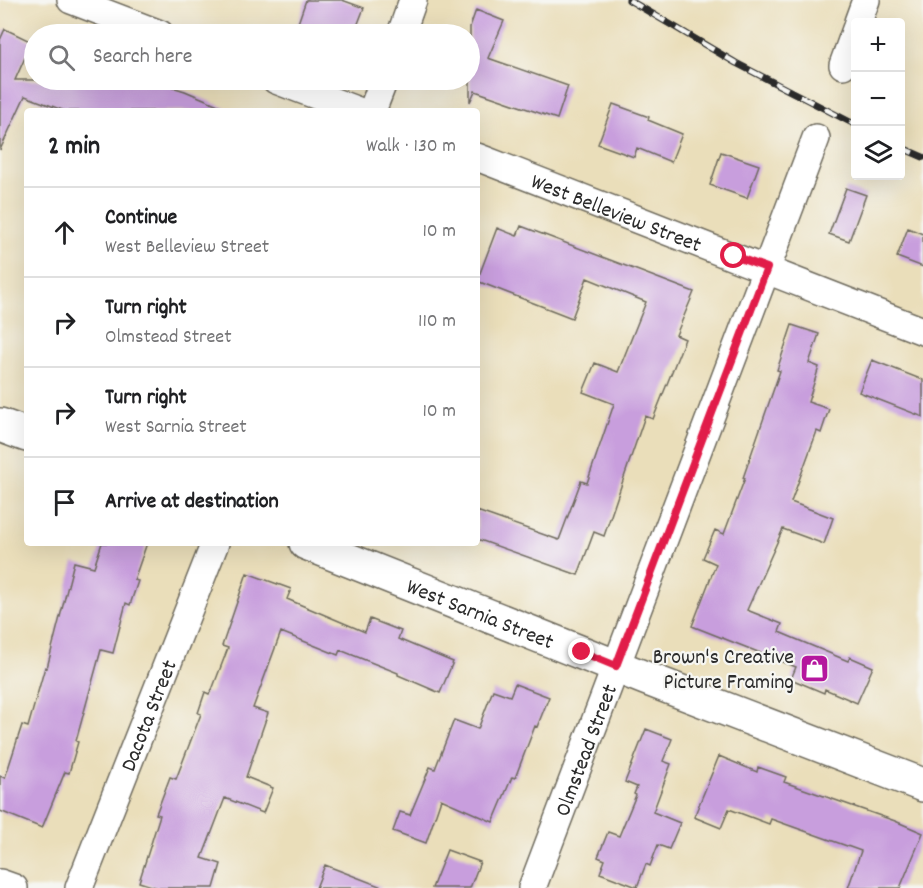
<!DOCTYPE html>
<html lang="en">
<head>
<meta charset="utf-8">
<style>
	body { margin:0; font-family:Dekko,sans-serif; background:#f2f2f2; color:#202124 }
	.controls { position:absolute; right:18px; top:18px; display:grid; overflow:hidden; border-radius:6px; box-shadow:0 6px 24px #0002 }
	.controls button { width:54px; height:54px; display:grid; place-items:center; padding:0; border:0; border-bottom:2px solid #e0e0e0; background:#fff; color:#202124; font:30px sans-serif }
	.stop { position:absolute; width:18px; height:18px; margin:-14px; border:4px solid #e11d48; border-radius:50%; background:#fff }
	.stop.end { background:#e11d48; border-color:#fff; box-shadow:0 2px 6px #0008 }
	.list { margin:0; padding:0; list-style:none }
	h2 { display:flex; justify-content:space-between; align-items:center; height:78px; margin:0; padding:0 24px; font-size:26px }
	h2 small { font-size:20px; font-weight:400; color:#757577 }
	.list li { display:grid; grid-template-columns:39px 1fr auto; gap:18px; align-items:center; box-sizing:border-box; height:90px; padding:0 24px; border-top:2px solid #e0e0e0 }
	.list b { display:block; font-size:22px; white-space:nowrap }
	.list p { margin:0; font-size:20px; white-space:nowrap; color:#757577 }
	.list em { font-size:20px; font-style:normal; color:#757577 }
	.icon { flex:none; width:33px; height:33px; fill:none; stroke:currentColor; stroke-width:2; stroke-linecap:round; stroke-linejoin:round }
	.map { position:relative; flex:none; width:923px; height:888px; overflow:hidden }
	.search { position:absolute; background:#fff; box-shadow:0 6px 24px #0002; left:24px; top:24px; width:456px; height:66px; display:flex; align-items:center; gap:15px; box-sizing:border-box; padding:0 21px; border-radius:33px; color:#757577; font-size:22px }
	.panel { position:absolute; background:#fff; box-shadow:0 6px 24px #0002; left:24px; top:108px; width:456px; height:438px; border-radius:6px }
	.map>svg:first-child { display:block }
	.building { fill:#c89edd }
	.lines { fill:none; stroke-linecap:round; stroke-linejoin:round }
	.minor-casing { stroke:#6e6a5d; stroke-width:30 }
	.tertiary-casing { stroke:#6e6a5d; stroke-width:36 }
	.minor { stroke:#fff; stroke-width:27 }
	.tertiary { stroke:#fff; stroke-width:33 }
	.rail-casing { stroke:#2b2b2b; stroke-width:7 }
	.rail { stroke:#f6f6f2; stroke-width:4.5; stroke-dasharray:14; stroke-linecap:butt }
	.route { stroke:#e11d48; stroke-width:8 }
	.labels { text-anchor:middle; stroke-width:4.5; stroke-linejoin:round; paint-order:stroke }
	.street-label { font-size:22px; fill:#2b2b2b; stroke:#f6f6f2 }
	.poi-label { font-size:22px; fill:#2b2b2b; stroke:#f6f6f2; text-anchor:end }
</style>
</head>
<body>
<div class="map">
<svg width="923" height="888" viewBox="0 0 923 888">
	<rect width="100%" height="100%" fill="#f6f6f2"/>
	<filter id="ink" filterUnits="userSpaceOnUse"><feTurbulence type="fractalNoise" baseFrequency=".0167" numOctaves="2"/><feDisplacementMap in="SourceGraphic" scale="12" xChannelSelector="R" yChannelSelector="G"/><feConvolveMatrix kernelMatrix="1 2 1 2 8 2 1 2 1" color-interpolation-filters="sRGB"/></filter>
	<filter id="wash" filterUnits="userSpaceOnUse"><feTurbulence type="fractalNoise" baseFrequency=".008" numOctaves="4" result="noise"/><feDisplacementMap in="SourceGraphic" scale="24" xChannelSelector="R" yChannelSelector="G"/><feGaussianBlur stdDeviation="1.35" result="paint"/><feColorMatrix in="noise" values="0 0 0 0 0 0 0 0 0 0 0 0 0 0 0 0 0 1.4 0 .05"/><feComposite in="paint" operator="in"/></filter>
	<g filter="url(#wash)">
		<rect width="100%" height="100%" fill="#eadeba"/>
		<g id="blocks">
			<!-- building -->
			<path class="building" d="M306,0H342L364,8L354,34H321L297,26Z
				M476,10L504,21L488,58L568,86L557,119L475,91L470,102V27Z
				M5,29L32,42L15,80H150L185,91L232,111H65L25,96L0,150V40Z
				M613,104L649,117L648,120L682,134L671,162L637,148L634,157L598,144Z
				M721,152L759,165L747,198L710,185Z
				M846,188L866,195L849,241L829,234Z
				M521,226L694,292L676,335L685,339L653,419L645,416L604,536L594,532L578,575L477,539V511L559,540L581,481L587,483L614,404L583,392L595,363L618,372L646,302L587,278L572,318L477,281L497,228L517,236Z
				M908,228L923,234V267L897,257Z
				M792,325L819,334L809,363L819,367L808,402L829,409L821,433L817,431L791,502L833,518L824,544L783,529L747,610L782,624L779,632L848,661L850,657L873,667L857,703L825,689L824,693L791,679L796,667L692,626L716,564L703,558L715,530L724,534L745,478H743L780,371L777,370Z
				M872,360L923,380V417L859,392Z
				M102,543H147L134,580L138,581L130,605L126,603L113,653L101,650L76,741L78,742L69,773L65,772L42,828L0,811V776L5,778L22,725L28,727L45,667L47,668L74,562L94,567Z
				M247,573L291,589L287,599L365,632L370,619L401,631L398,639L453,662L440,693L398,675V673L340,650L338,655L281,632L253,708L268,713L246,777L273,788L263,813L225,798L202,858L221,864L214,888H158L139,882L160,815L156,814L170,777L176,779L201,714L198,713L205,692L209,694L212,690L228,648L222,646Z
				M515,684L549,697L537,727L535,726L515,778L512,777L493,822L441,799L426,843L393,831L400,812L410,815L430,767L435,769L454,720L478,729L493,690L510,696Z
				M646,729L672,739L663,761L671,764L653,812L680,823L669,849L658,845L650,866L646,864L637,887L600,873L605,860L598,857L608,832L619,836L636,795L634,794L637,787L625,782Z
				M719,756L757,772L758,767L786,777L784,782L895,821L923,833L900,888H848L861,851L771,819L769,824L729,809L721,828L694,817Z
				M447,850L480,862L470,888H432Z
				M325,865L382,887L381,888H316Z"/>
		</g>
	</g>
	<g filter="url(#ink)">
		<use href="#blocks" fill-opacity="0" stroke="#6e6a5d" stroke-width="1.5"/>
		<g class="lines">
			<defs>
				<g id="minor">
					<path d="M71,0L160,34"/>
					<path d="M858,22L866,0"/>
					<path d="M401,34L413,0"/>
					<path d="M843,65L856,29"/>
					<path d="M276,80L358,111"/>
					<path d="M372,111L384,80"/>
					<path id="s1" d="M477,157L923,331"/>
					<path d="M0,883L14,888"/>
					<path id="s2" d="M79,888L215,543"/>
					<path id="s3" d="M532,888L816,138"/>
				</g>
				<g id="tertiary">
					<path d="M0,425L27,435"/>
					<path id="s4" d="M306,543L645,678L923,785"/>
				</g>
			</defs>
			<!-- minor casing -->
			<use href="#minor" class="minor-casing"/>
			<!-- tertiary casing -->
			<use href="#tertiary" class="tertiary-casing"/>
			<!-- minor -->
			<use href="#minor" class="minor"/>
			<!-- tertiary -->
			<use href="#tertiary" class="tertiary"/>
			<defs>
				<path id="rail" d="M629,0L736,63L856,125
					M900,147L923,157"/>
			</defs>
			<!-- rail casing -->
			<use href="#rail" class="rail-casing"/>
			<!-- rail -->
			<use href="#rail" class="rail"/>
		</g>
	</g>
	<g class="lines" filter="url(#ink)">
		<!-- route -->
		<path class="route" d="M582,652L616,666L767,268L734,256"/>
	</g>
	<!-- icons -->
	<defs>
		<symbol id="shop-square" viewBox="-11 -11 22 22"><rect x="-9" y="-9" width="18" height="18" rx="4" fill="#b5179e" stroke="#f6f6f2"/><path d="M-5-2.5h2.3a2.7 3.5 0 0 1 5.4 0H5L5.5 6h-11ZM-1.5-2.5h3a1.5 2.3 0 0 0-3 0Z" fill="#fff"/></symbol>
	</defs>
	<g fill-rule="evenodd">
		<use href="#shop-square" x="798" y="652" width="33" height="33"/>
	</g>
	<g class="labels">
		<!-- street labels -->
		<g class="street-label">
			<text dy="8" stroke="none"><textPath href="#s1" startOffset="150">West Belleview Street</textPath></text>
			<text dy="8" stroke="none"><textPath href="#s4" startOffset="188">West Sarnia Street</textPath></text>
			<text dy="8" stroke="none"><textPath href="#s2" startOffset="186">Dacota Street</textPath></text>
			<text dy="8" stroke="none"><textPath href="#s3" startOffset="148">Olmstead Street</textPath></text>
		</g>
		<!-- poi labels -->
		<g class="poi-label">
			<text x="794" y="663">Brown's Creative<tspan x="794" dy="25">Picture Framing</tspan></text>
		</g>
	</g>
</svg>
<div class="controls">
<button>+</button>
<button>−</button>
<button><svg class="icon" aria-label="layers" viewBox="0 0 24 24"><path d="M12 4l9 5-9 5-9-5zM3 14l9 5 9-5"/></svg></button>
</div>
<div class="stop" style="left:734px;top:256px"></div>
<div class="stop end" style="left:582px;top:652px"></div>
<div class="search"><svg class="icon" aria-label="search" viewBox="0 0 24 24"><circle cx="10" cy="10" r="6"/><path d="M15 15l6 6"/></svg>Search here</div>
<section class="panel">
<h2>2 min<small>Walk · 130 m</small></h2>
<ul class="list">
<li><svg class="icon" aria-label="ahead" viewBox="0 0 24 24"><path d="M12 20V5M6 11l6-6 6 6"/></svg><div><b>Continue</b><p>West Belleview Street</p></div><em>10 m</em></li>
<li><svg class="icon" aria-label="right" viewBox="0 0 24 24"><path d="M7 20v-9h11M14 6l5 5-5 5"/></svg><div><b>Turn right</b><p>Olmstead Street</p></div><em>110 m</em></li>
<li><svg class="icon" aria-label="right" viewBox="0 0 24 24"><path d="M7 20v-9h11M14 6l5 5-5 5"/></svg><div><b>Turn right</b><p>West Sarnia Street</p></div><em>10 m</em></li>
<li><svg class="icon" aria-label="arrive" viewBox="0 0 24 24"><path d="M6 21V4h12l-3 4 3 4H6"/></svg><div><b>Arrive at destination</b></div></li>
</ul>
</section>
</div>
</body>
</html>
